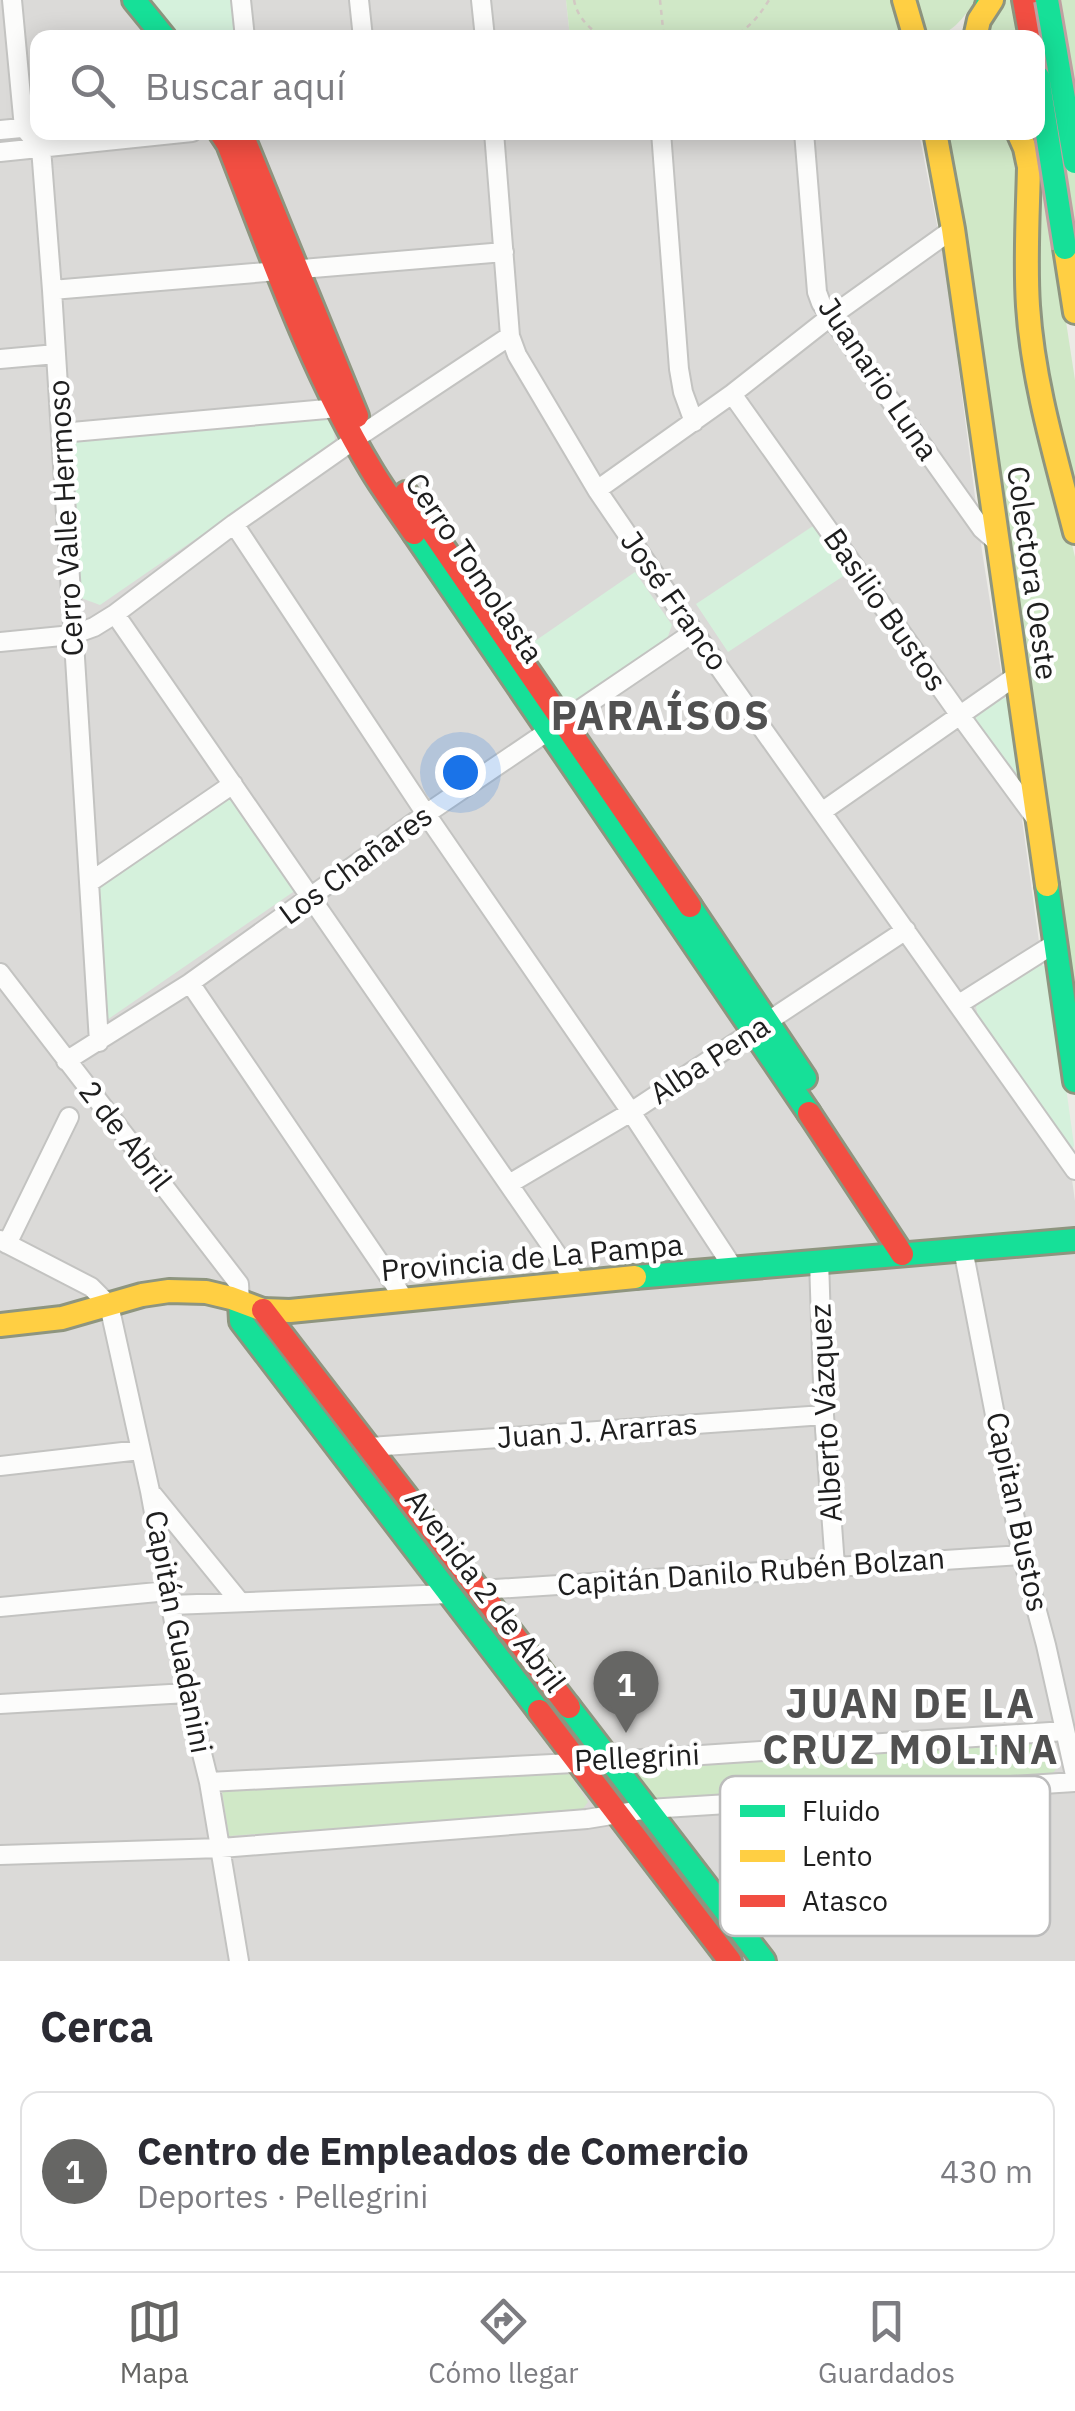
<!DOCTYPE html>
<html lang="es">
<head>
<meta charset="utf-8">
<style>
	body { margin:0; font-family:"IBM Plex Sans",sans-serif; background:#f2f2f3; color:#2b2b33 }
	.you { position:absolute; left:460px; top:772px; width:35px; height:35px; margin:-25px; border:8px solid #fff; border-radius:50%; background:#1a73e8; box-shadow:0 0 0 15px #1a73e833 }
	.badge { display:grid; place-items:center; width:65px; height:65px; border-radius:50%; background:#666664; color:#fff; font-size:32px; font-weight:700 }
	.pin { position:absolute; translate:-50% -82px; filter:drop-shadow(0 2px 5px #0008) }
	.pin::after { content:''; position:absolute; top:52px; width:35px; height:30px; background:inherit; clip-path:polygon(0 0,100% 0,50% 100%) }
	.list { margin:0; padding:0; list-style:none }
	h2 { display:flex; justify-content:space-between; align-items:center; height:130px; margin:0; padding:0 40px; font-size:42px }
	h2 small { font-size:32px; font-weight:400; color:#7c7c81 }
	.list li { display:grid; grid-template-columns:65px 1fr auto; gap:30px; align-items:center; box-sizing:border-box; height:160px; margin:0 20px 20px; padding:0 20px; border:2px solid #e1e1e2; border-radius:20px }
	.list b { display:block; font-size:38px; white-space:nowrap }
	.list p { margin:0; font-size:32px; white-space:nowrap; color:#7c7c81 }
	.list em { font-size:32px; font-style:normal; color:#7c7c81 }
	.icon { flex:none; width:55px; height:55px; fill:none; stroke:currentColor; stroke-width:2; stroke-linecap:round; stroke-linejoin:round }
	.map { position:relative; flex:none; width:1075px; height:1961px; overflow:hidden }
	.search { position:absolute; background:#fff; box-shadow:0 5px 25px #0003; left:30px; right:30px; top:30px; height:110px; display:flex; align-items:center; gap:25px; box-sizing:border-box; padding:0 35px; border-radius:20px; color:#7c7c81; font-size:38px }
	.sheet { height:310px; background:#fff }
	nav { display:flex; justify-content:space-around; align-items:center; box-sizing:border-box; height:140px; border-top:2px solid #e1e1e2; background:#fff; font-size:28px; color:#7c7c81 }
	nav a { display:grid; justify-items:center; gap:5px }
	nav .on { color:#666664 }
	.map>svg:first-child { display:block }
	.residential { fill:#dbdad8 }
	.grass { fill:#d0e8c7 }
	.park { fill:#d5f1dc }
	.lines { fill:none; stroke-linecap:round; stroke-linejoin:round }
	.canal { stroke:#bccedd; stroke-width:15 }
	.street-casing { stroke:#c3c3c1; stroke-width:22 }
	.fast-casing { stroke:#8e957f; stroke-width:28 }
	.slow-casing { stroke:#8e957f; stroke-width:28 }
	.jam-casing { stroke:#8e957f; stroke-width:28 }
	.path { stroke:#d2c9c3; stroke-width:2.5; stroke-dasharray:5 5; stroke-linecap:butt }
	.street { stroke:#fcfcfb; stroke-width:18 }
	.fast { stroke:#16e098; stroke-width:22 }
	.slow { stroke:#ffcf43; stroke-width:22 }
	.jam { stroke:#f24e42; stroke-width:22 }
	.fast-bridge-casing { stroke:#bfa0a1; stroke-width:28; stroke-linecap:butt }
	.fast-bridge { stroke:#16e098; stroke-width:22 }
	.labels { text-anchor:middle; stroke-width:9; stroke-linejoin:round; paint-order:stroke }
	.street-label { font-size:30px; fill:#1e1e1e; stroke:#fff }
	.district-label { font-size:40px; font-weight:bold; letter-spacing:2.5px; fill:#515151; stroke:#fff }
	.key { fill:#fff; stroke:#bcbcbc; stroke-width:2.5 }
	.key-label { font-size:28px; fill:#1e1e1e }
</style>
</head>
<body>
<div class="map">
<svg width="1075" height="1961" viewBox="0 0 1075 1961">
	<rect width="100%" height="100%" fill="#ecebe6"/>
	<!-- residential -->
	<path class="residential" d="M0,0H566L570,37L38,38V132L919,133L946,271L982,551L1005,697L1075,1201V1961H0Z"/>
	<!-- grass -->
	<path class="grass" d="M566,0H895L908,37H570Z
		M916,0H976C964,17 951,37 927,37Z
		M1005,0H1075V114L1038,117V38H985L989,23Z
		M1075,130V246L1055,250L1075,380V505L1037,334L1038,132Z
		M945,133H1007L1010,135L1064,511L1075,557V1040Z
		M256,1314L594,1750L578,1751L246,1321Z
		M1046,1740L1055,1745L1059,1765L1053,1773L649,1799L633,1772L640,1768Z
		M557,1769L568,1772L588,1802L582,1810L229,1836L222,1791Z
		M647,1820L755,1961H742L635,1821Z"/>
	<!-- park -->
	<path class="park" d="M143,0H232L236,37H176Z
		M321,415C331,422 335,429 335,442L329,447L100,605L81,598L73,441Z
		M816,524L848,573L728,652L696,604Z
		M635,572L672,625L667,639L571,704L559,703L522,650Z
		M1000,696L1010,700L1022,778L1015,781L976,727L975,719L977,710Z
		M229,795L296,890L104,1022L94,887Z
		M1037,965L1045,966L1050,972L1074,1145L1072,1151H1065L978,1018L976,1007L980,998Z"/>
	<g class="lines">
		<!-- canal -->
		<path class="canal" d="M252,1315L582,1747
			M601,1770L626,1804
			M639,1821L749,1961"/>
		<defs>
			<path id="street" d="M12,0L24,128L41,148L52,290L99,1042
				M241,0L245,38
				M359,0L363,38
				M481,0L485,38
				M0,130L32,127
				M494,132L510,336L517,355L597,490L694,632L1075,1170
				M661,132L679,369L683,392L694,422
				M804,132L817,292L821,303L982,529L999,544
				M0,152L192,132
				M52,290L504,252
				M0,359L56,354
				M732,394L959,714L1036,819
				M61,433L349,407
				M597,490L732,394L830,317L953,229
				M234,524L426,814L631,1112L734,1269
				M115,614L576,1282
				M0,642L72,635L94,627L115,614L234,524L364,433L510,336
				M823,811L1016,676
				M90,882L233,784
				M0,973L239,1284L240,1302
				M190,983L405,1300
				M959,1004L1054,944
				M66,1061L190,983L426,814L694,632
				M509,1184L631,1112L906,930
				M0,1240L91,1287L109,1305L150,1491L187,1693L209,1782L239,1961
				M7,1244L69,1117
				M963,1249L1022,1555L1046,1645L1075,1775
				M819,1260L824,1415L835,1566
				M370,1447L824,1415
				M0,1466L140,1450
				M153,1495L240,1602
				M480,1590L1022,1555
				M171,1605L449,1594
				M0,1607L168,1591
				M0,1704L187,1693
				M209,1782L611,1761L1065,1731
				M0,1855L221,1848L587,1819L648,1809L1075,1782"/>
			<path id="fast" d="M134,0L165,38
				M987,5L989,0
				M414,533L809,1113
				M1047,885L1075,1081
				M690,906L805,1078
				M635,1277L1075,1240
				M240,1302L241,1321L539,1711
				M569,1707L764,1961"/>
			<path id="slow" d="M904,0L915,38
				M975,38L979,20L992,0
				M935,132L953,229L1047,885
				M1018,132L1025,148L1029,167C1028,213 1025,260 1028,306C1033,383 1056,458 1075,532
				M1065,248L1075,312
				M0,1325L62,1318L142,1295L169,1291L206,1292L231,1298L263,1310L290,1311L635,1277"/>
			<path id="jam" d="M1024,0L1031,38
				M220,132L228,144C271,254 310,368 371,469C384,491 400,512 414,533
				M241,132L357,416
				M406,493L690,906
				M809,1113L902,1254
				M263,1310L569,1707
				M539,1711L730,1961"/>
		</defs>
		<!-- street casing -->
		<use href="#street" class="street-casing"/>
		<!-- fast casing -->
		<use href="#fast" class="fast-casing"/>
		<!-- slow casing -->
		<use href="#slow" class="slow-casing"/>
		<!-- jam casing -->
		<use href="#jam" class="jam-casing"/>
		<!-- path -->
		<path class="path" d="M574,0C577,17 589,28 603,38
			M660,0L664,38
			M730,38C748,30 759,16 769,0"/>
		<!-- street -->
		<use href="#street" class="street"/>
		<!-- fast -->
		<use href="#fast" class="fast"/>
		<!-- slow -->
		<use href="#slow" class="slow"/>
		<!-- jam -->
		<use href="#jam" class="jam"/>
		<defs>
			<path id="fast-bridge" d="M1047,0L1075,162
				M1038,77L1065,248"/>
		</defs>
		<!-- fast-bridge casing -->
		<use href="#fast-bridge" class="fast-bridge-casing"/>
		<!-- fast-bridge -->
		<use href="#fast-bridge" class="fast-bridge"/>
	</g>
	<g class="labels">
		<!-- street labels -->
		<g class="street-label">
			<text transform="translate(878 379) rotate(56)" y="10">Juanario Luna</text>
			<text transform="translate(66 518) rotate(-93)" y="10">Cerro Valle Hermoso</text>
			<text transform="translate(474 568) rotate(56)" y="10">Cerro Tomolasta</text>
			<text transform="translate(1032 573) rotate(82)" y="10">Colectora Oeste</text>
			<text transform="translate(674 601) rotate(55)" y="10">José Franco</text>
			<text transform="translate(885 610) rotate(55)" y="10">Basilio Bustos</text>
			<text transform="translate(356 865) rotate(-36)" y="10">Los Chañares</text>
			<text transform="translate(710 1060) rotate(-33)" y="10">Alba Pena</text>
			<text transform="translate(125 1136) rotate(52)" y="10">2 de Abril</text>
			<text transform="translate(532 1258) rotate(-5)" y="10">Provincia de La Pampa</text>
			<text transform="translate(826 1413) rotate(-93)" y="10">Alberto Vázquez</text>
			<text transform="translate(597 1431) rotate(-4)" y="10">Juan J. Ararras</text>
			<text transform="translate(1017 1512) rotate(78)" y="10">Capitan Bustos</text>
			<text transform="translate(751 1572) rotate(-4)" y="10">Capitán Danilo Rubén Bolzan</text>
			<text transform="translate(485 1591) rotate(53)" y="10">Avenida 2 de Abril</text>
			<text transform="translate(178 1632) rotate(79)" y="10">Capitán Guadanini</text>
			<text transform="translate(637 1758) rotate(-3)" y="10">Pellegrini</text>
		</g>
		<!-- district labels -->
		<g class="district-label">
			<text x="661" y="730">PARAÍSOS</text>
			<text x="911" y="1718">JUAN DE LA<tspan x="911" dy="46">CRUZ MOLINA</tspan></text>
		</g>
	</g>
	<!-- legend -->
	<rect x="720" y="1776" width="330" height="160" rx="15" class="key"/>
	<rect x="740" y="1805" width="45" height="12" fill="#16e098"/>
	<rect x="740" y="1850" width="45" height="12" fill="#ffcf43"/>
	<rect x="740" y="1895" width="45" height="12" fill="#f24e42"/>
	<g class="key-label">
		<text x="802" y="1821">Fluido</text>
		<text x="802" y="1866">Lento</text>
		<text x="802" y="1911">Atasco</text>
	</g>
</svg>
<div class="you"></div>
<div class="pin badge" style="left:626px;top:1733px">1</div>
<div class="search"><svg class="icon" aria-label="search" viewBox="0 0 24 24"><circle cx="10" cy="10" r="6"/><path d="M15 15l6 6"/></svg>Buscar aquí</div>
</div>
<section class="sheet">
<h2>Cerca<small></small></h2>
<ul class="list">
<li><span class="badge">1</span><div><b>Centro de Empleados de Comercio</b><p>Deportes · Pellegrini</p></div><em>430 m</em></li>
</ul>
</section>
<nav>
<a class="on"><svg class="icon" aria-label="map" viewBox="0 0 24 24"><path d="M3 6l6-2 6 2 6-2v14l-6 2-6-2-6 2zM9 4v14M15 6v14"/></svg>Mapa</a>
<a><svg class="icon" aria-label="directions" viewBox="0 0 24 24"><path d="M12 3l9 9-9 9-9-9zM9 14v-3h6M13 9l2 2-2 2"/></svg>Cómo llegar</a>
<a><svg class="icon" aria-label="saved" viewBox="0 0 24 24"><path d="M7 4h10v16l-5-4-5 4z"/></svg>Guardados</a>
</nav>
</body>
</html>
